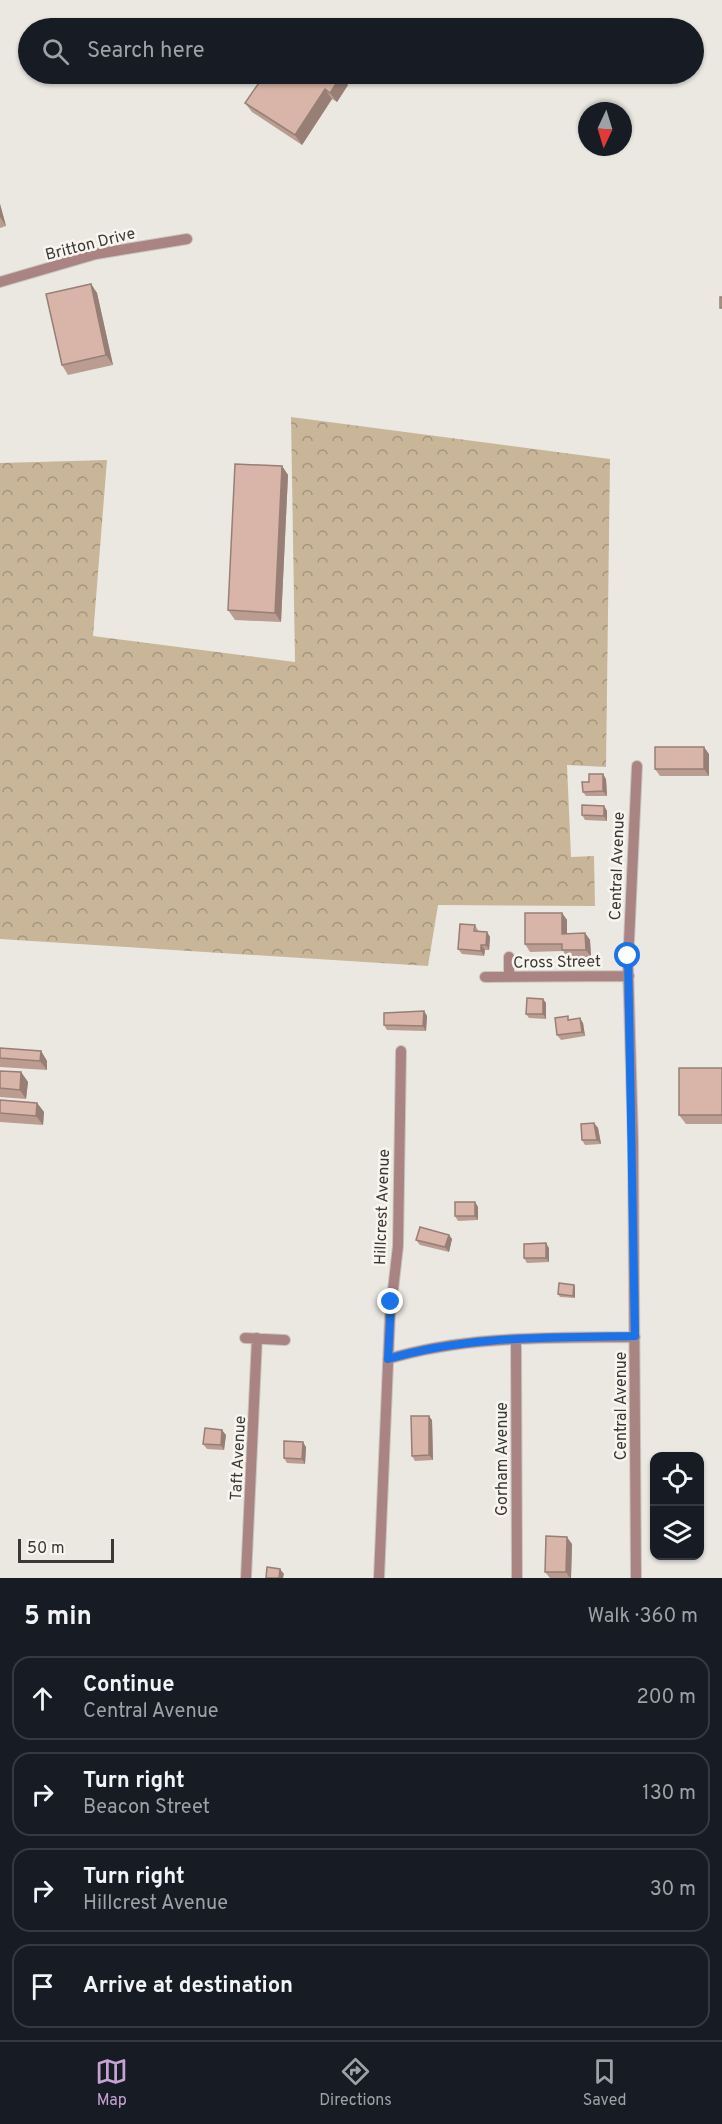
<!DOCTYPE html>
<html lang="en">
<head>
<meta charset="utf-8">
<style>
	body { margin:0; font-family:Overpass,sans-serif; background:#242831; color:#f1f3f6 }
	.controls { position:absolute; right:18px; bottom:18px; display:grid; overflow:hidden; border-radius:12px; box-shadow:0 2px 4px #0004 }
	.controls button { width:54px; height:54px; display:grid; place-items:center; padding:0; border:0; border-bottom:2px solid #363941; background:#171b24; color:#f1f3f6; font:30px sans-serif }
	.compass { position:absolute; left:578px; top:102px; width:54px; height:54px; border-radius:50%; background:#171b24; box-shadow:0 2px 4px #0004; rotate:184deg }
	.scale { position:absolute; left:18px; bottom:15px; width:96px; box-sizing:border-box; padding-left:6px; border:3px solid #3b3937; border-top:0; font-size:16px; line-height:21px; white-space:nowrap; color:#3b3937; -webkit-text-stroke:4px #f8f5ef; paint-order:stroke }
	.stop { position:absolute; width:18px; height:18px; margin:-14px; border:4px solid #1a73e8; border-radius:50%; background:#fff }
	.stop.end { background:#1a73e8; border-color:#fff; box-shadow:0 2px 6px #0008 }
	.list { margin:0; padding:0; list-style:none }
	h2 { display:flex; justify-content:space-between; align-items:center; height:78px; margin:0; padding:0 24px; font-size:26px }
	h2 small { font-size:20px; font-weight:400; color:#9ea1a6 }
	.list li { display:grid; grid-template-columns:39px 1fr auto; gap:18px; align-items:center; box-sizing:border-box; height:84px; margin:0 12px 12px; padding:0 12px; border:2px solid #363941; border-radius:18px }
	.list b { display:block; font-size:22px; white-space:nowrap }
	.list p { margin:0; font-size:20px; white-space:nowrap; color:#9ea1a6 }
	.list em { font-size:20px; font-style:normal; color:#9ea1a6 }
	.icon { flex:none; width:33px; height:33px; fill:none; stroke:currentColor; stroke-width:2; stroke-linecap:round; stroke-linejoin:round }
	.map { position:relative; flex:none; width:722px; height:1578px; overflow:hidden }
	.search { position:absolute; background:#171b24; box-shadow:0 2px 4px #0004; left:18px; right:18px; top:18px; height:66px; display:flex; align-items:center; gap:15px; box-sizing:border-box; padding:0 21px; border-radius:33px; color:#9ea1a6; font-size:22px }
	.sheet { height:462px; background:#171b24 }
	nav { display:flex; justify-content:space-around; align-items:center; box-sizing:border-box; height:84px; border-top:2px solid #363941; background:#171b24; font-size:16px; color:#9ea1a6 }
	nav a { display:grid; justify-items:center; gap:3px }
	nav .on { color:#c5a1d4 }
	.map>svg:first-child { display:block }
	.forest { fill:url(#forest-crowns) }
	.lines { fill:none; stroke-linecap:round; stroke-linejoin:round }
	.street-casing { stroke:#c8c5c0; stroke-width:12 }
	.street { stroke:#aa8482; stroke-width:10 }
	.wall { fill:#ba9c90 }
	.shaded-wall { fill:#977f76 }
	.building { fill:#d8b5a8; stroke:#977f76; stroke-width:1.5 }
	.route { stroke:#1a73e8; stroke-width:8 }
	.labels { text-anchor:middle; stroke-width:5; stroke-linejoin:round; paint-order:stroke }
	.street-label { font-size:16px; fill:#3b3937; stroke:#f8f5ef }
</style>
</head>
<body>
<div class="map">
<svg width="722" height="1578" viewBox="0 0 722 1578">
	<defs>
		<pattern id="forest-crowns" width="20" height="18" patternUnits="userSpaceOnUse" patternTransform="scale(1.5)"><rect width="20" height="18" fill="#c9b699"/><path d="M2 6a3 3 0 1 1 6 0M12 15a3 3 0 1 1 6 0" fill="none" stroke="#a4957e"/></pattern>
	</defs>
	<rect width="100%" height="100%" fill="#ebe8e2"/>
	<!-- forest -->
	<path class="forest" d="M291,417L610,459L606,767L567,765L571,857L594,856L595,906L438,905L428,966L0,939V463L107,460L93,636L295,662Z"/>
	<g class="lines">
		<defs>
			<path id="street" d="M0,282L96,254L187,239
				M509,957V977
				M485,977L629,976
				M245,1338L285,1340
				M516,1340L517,1578
				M388,1359C467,1335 553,1338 635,1337
				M246,1578L257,1338
				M379,1578L390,1316L398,1246L401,1051
				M636,1578L633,1141L628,964L637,766"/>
		</defs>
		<!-- street casing -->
		<use href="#street" class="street-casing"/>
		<!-- street -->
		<use href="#street" class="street"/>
	</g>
	<!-- wall -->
	<path class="wall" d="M348,85L337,102L332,99L302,145L252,112L245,103Z
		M0,204L6,226L0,228Z
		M91,284L97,293L113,365L68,375L62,365Z
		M282,466L288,475L281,622L235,620L228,610Z
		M709,754V776H660L655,769Z
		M606,779L607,796H586L583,792L589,782Z
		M604,806L607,811V821L585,820L582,815Z
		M562,913L567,920V934L585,933L590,940L591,957H567L563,951L530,952L525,944Z
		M475,925L478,930V932H487L490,937L489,950H485L484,956L462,954L458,949Z
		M543,999L546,1003V1019L529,1018L526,1014Z
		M424,1011L427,1016L426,1031L387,1030L384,1025Z
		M570,1020L583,1023L585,1036L561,1040L557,1035Z
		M0,1048L41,1051L47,1061V1070L0,1067Z
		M722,1068V1124H686L679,1115Z
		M0,1071L21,1072L28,1082L26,1099L0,1097Z
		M0,1100L37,1103L44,1112L43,1125L0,1122Z
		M594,1123L598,1128L601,1144L585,1145L582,1140Z
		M475,1202L478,1207V1220L458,1221L455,1216Z
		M449,1235L452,1239L449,1252L420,1245L416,1240Z
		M549,1248V1262L527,1263L524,1258Z
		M574,1285L575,1287V1298L560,1297L558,1294Z
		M432,1420L433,1460L415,1461L412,1456Z
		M226,1435L224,1450L207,1449L203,1444Z
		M306,1447L305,1464L287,1463L284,1458Z
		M572,1544L571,1578H550L545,1572Z"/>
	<!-- shaded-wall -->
	<path class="shaded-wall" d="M341,76L348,85L337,102L330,93Z
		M325,89L332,99L302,145L295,135Z
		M0,204L6,226L0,217Z
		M91,284L97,293L113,365L106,355Z
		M282,466L288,475L281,622L275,613Z
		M704,747L709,754V776L704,769Z
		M603,774L606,779L607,796L603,791Z
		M604,806L607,811V821L604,816Z
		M562,913L567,920V941L562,934Z
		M487,932L490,937L489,950L486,945Z
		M585,933L590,940L591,957L586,950Z
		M481,945L485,950L484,956L481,951Z
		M543,999L546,1003V1019L543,1014Z
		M424,1011L427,1016L426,1031L423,1026Z
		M580,1018L583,1023L585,1036L582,1032Z
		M41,1051L47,1061V1070L40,1061Z
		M21,1072L28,1082L26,1099L20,1090Z
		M37,1103L44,1112L43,1125L36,1116Z
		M594,1123L598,1128L601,1144L597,1140Z
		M475,1202L478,1207V1220L475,1216Z
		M449,1235L452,1239L449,1252L445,1247Z
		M546,1243L549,1248V1262L546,1258Z
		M574,1285L575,1287V1298L573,1296Z
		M429,1416L432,1420L433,1460L429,1455Z
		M222,1430L226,1435L224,1450L221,1445Z
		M303,1442L306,1447L305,1464L302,1459Z
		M567,1537L572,1544L571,1578H570L566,1572Z
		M280,1569L284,1574L283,1578H279Z"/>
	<!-- building -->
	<path class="building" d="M265,74H337L341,76L330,93L325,89L295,135L245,103Z
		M91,284L106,355L62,365L46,294Z
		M720,297H722V308H720Z
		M235,464L282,466L275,613L228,610Z
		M655,747H704V769H655Z
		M589,774H603V791L583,792L582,782H589Z
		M582,805L604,806V816L582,815Z
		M525,913H562V934L585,933L586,950H562V944H525Z
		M460,924L475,925L474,931L487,932L486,945H481V951L458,949Z
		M527,998L543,999V1014H526Z
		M424,1011L423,1026L384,1025V1013Z
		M568,1016V1020L580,1018L582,1032L557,1035L555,1018Z
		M0,1048L41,1051L40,1061L0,1058Z
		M679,1068H722V1115H679Z
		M0,1071L21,1072L20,1090L0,1088Z
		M0,1100L37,1103L36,1116L0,1113Z
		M594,1123L597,1140H582L581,1124Z
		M455,1202H475V1216H455Z
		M420,1227L449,1235L445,1247L416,1240Z
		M546,1243V1258H524V1244Z
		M559,1283L574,1285L573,1296L558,1294Z
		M411,1416H429V1455L412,1456Z
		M205,1428L222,1430L221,1445L203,1444Z
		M284,1441L303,1442L302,1459L284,1458Z
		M546,1536L567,1537L566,1572H545Z
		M267,1567L280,1569L279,1578H266Z"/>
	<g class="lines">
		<!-- route -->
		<path class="route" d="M391,1302L388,1359C467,1335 553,1338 635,1336L628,956"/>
	</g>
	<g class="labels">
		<!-- street labels -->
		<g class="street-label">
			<text transform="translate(90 243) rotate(-14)" y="6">Britton Drive</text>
			<text transform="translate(616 866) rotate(-88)" y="6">Central Avenue</text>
			<text transform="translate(557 961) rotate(-1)" y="6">Cross Street</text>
			<text transform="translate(381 1207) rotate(-88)" y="6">Hillcrest Avenue</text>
			<text transform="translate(620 1406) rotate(-90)" y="6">Central Avenue</text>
			<text transform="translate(237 1458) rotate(-87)" y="6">Taft Avenue</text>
			<text transform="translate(501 1459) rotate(-90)" y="6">Gorham Avenue</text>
		</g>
	</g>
</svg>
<div class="controls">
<button><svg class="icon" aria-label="locate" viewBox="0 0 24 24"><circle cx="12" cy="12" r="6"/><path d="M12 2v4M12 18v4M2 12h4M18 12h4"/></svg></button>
<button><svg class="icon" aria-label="layers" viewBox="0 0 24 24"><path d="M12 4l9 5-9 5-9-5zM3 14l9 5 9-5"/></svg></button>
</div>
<svg class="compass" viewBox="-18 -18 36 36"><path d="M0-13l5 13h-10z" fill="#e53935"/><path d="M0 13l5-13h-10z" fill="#9ea1a6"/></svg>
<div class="scale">50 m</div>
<div class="stop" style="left:628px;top:956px"></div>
<div class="stop end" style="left:391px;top:1302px"></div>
<div class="search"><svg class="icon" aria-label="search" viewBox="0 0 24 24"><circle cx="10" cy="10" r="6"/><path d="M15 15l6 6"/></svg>Search here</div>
</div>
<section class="sheet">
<h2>5 min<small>Walk · 360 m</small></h2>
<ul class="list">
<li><svg class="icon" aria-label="ahead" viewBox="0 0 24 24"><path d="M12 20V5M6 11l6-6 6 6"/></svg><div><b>Continue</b><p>Central Avenue</p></div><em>200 m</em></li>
<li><svg class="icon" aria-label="right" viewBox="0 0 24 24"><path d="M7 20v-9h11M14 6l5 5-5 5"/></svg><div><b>Turn right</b><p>Beacon Street</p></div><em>130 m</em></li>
<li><svg class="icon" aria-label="right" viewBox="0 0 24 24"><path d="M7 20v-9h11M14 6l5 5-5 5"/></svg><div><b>Turn right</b><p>Hillcrest Avenue</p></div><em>30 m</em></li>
<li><svg class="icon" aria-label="arrive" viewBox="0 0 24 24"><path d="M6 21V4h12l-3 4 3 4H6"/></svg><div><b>Arrive at destination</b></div></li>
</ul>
</section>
<nav>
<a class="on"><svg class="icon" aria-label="map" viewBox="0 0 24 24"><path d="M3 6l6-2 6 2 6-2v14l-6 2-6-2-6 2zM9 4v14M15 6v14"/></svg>Map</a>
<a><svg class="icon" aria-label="directions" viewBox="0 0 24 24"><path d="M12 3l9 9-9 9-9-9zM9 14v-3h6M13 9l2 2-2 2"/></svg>Directions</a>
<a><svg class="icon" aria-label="saved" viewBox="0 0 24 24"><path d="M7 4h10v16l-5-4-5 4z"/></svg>Saved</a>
</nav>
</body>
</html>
